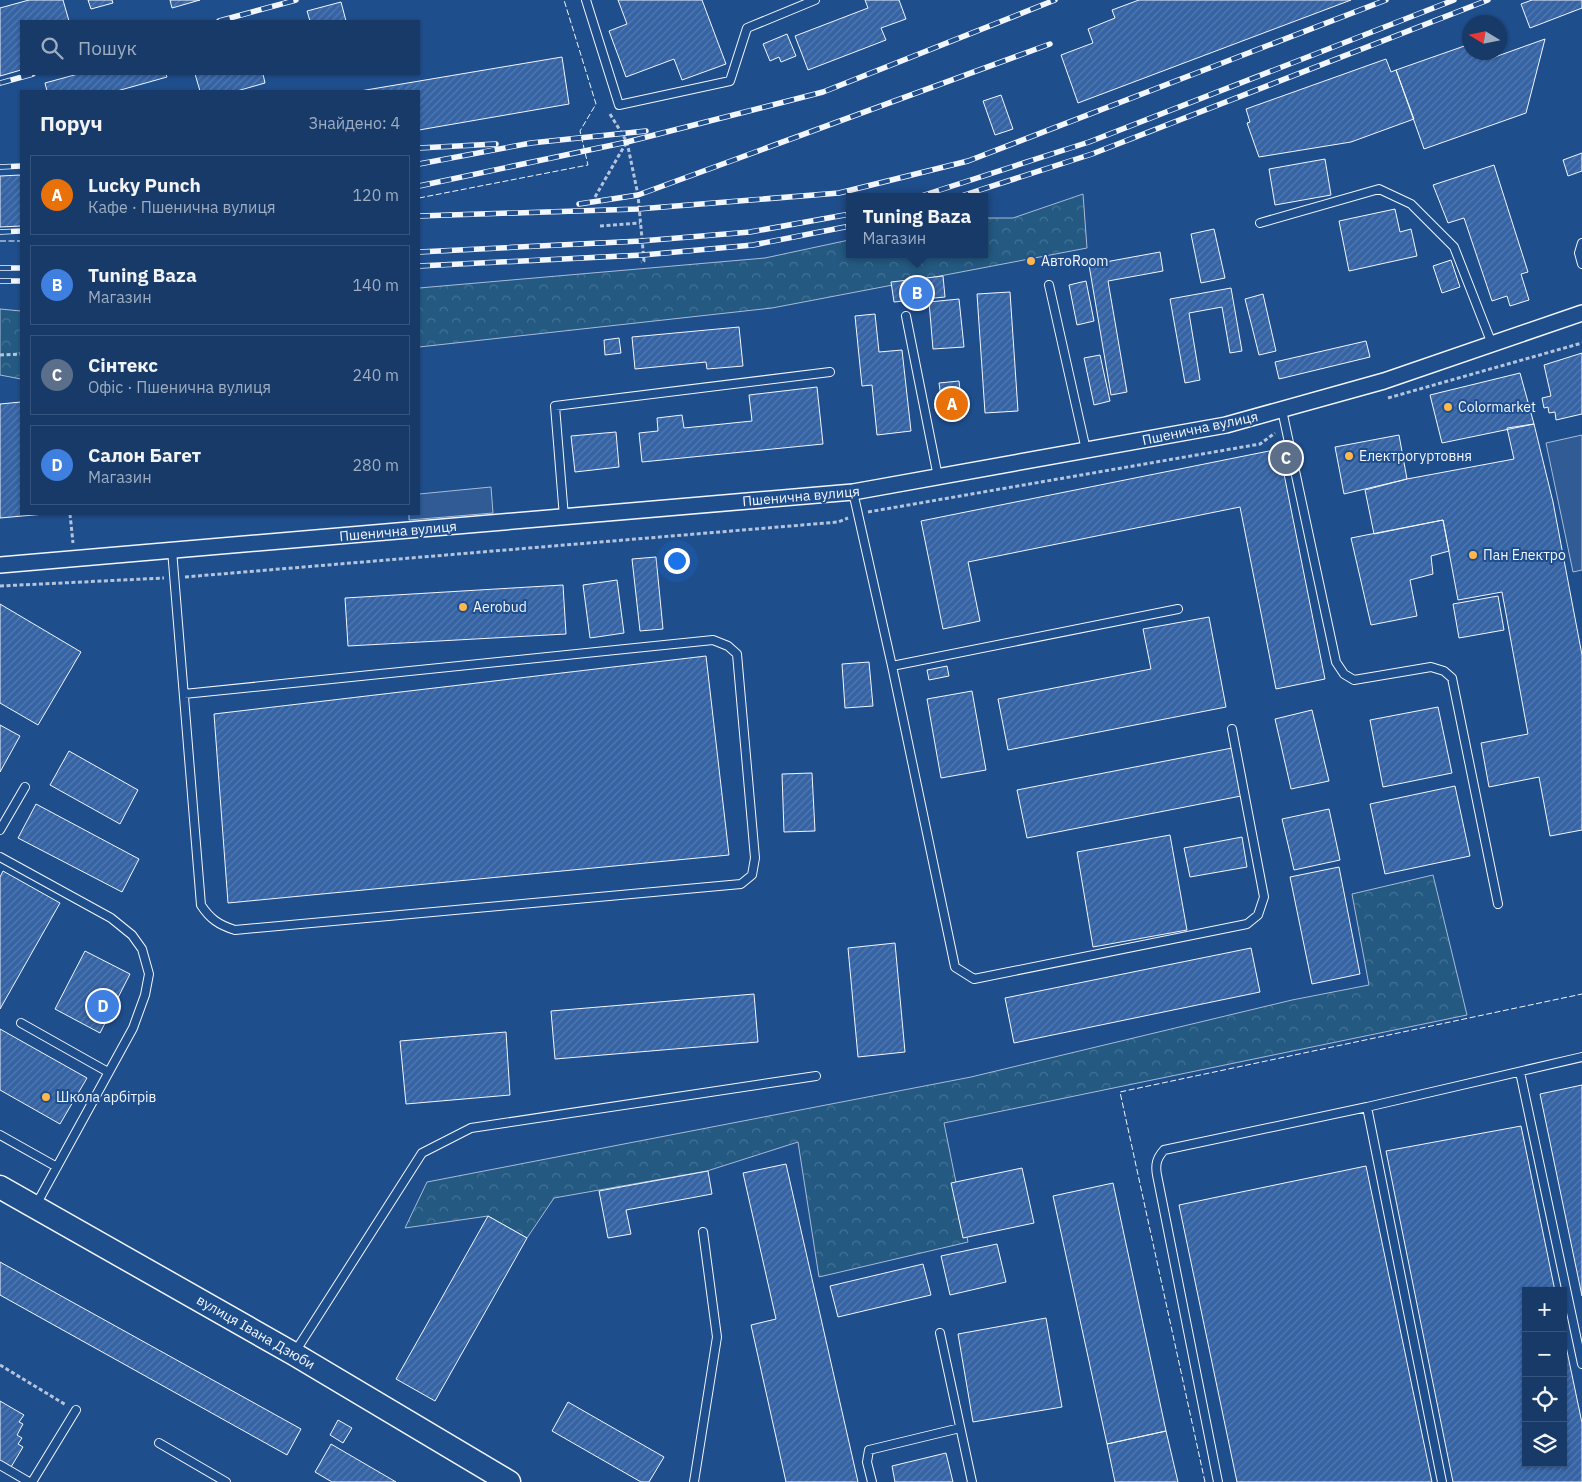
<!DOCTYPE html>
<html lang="uk">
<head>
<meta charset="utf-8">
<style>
	body { margin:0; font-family:"IBM Plex Sans",sans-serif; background:#244571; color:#f1f3f6 }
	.controls { position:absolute; right:15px; bottom:15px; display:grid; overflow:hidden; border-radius:0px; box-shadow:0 1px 4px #0004 }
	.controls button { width:45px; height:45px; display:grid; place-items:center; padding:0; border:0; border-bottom:1px solid #36547d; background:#173a69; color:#f1f3f6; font:25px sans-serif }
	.compass { position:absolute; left:1462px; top:15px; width:45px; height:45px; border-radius:50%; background:#173a69; box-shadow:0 1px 4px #0004; rotate:280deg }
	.you { position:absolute; left:676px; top:560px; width:18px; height:18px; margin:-12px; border:4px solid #fff; border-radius:50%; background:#1a73e8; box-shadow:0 0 0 8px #1a73e833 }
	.badge { display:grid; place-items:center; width:32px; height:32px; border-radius:50%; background:#ffb74d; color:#fff; font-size:16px; font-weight:700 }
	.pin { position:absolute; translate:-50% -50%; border:2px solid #fff; box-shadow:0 1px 5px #0006 }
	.popup { position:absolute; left:846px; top:193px; width:142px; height:65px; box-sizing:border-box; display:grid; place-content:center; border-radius:0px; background:#173a69; filter:drop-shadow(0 1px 4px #0005); font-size:16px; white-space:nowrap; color:#9eadc0 }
	.popup b { font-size:19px; color:#f1f3f6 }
	.popup::after { content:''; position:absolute; left:50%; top:100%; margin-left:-10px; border:10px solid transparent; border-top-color:#173a69 }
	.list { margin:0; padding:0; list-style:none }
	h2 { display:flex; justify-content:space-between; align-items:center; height:65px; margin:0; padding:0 20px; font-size:21px }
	h2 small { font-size:16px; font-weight:400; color:#9eadc0 }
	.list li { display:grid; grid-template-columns:32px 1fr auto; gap:15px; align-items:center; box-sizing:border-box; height:80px; margin:0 10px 10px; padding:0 10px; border:1px solid #36547d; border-radius:0px }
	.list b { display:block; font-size:19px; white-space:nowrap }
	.list p { margin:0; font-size:16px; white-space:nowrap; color:#9eadc0 }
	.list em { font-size:16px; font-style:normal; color:#9eadc0 }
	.icon { flex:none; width:28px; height:28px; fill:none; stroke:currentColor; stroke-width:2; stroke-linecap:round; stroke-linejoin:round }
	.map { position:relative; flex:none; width:1582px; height:1482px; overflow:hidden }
	.search { position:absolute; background:#173a69; box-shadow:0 1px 4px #0004; left:20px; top:20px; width:400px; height:55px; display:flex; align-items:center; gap:12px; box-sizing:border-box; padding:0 18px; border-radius:0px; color:#9eadc0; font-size:19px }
	.panel { position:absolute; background:#173a69; box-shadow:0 1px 4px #0004; left:20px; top:90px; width:400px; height:425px; border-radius:0px }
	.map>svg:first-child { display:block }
	.forest { fill:url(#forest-crowns); stroke:#a8bbd7 }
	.parking { fill:#305b95; stroke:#a8bbd7 }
	.building { fill:url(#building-hatch); stroke:#f2f6ff }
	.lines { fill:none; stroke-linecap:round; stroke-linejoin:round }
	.lane-casing { stroke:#f2f6ff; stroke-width:10 }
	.street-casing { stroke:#f2f6ff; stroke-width:18 }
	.secondary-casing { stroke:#f2f6ff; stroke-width:25 }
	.path { stroke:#b3c4dc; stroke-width:3; stroke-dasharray:4 2.5; stroke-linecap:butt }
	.lane { stroke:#1f4e8c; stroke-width:8 }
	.street { stroke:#1f4e8c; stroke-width:15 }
	.secondary { stroke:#1f4e8c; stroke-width:22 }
	.rail-casing { stroke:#f2f6ff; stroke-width:5.5 }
	.rail { stroke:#1f4e8c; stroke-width:4; stroke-dasharray:11; stroke-linecap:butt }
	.fence { stroke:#f2f6ff; stroke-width:1; stroke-dasharray:6 2.5; stroke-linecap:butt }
	.poi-dot { fill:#ffb74d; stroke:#1f4e8c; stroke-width:2 }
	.labels { text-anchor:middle; stroke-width:4; stroke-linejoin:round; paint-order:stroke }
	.poi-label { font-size:14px; fill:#f2f6ff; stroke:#1f4e8c; text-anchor:start }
	.street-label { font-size:14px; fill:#f2f6ff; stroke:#1f4e8c }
</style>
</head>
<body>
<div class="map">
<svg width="1582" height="1482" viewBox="0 0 1582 1482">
	<defs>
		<pattern id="forest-crowns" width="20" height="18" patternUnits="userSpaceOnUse" patternTransform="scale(1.25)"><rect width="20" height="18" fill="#245a82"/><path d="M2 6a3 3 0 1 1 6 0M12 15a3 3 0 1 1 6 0" fill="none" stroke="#447295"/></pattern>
		<pattern id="building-hatch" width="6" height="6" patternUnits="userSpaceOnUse" patternTransform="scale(1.25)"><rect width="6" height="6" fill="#3563a3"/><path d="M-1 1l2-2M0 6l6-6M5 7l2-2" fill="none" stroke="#537ab1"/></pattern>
	</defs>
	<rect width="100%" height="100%" fill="#1f4e8c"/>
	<!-- forest -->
	<path class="forest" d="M1083,194L1087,248L772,308L419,347V288L765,258L849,240L850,254H984L985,218H1013Z
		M0,309L21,311V379L0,375Z
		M1433,875L1467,1015L944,1123L968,1242L819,1277L798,1142L707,1171L554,1198L527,1238L488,1216L405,1228L427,1182L971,1077L1292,1000L1369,985L1352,894Z"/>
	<!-- parking -->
	<path class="parking" d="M1582,435V570L1573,572L1546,443Z
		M491,487L493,513L409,520V514H419V494Z"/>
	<!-- building -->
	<path class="building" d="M29,0H63L69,21H21V70L0,76V8Z
		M88,0H112L113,3L91,9Z
		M170,0H200L172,8Z
		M618,0H702L726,64L682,80L674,59L626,77L609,31L627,24Z
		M865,0H899L906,19L881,28L886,40L808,70L795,36L868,8Z
		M1139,0H1351L1078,103L1061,55L1093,43L1088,29L1115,18L1112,10Z
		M1532,0H1582V8L1530,28L1521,4Z
		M341,2L346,21H310L307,11Z
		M787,34L796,56L781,62L779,57L770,61L763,44Z
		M1545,39L1526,113L1424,149L1396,70L1470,44V52H1490L1492,58Z
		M562,57L569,104L419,130V91H360Z
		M1386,59L1391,72L1396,70L1414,119L1351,142L1259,157L1247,123L1250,122L1246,109Z
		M78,74H166L167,77L117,91H47L45,83Z
		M195,74H263L265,83L237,91H200Z
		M1001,95L1013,129L995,135L983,101Z
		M1582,153V171L1568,176L1563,160Z
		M1325,159L1331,195L1275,205L1269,169Z
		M1494,165L1528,272L1521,274L1529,300L1510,306L1507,296L1492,301L1464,218L1448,223L1433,185Z
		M21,175V226L0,227V176Z
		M1395,209L1400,232L1411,229L1417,256L1349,271L1339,221Z
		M1214,229L1225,278L1201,283L1191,234Z
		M1160,252L1163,271L1108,281L1127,392L1111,395L1089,265Z
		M1451,260L1460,287L1442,293L1433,266Z
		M943,276L945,297L894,302L891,282Z
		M1086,281L1094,321L1077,325L1069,285Z
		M1231,288L1242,351L1230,353L1222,307L1189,313L1200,380L1185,383L1170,299Z
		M1010,292L1018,411L985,413L977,294Z
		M1263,294L1276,351L1259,355L1245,299Z
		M959,299L964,347L933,349L929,302Z
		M875,314L879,352L902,350L911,431L877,435L872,385L862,386L855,316Z
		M739,327L743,366L707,369L706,362L635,369L632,337Z
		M619,338L621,353L605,355L604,340Z
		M1366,341L1370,357L1279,379L1275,362Z
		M1582,353V414L1556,420L1555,412L1549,413L1548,407L1544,408L1542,398L1551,396L1544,365Z
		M1100,355L1110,401L1094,405L1084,358Z
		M1520,373L1534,424L1442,443L1430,395Z
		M959,381L963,416L944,418L939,383Z
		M817,387L823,444L642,462L639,433L658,431L657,418L682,415L684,428L752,421L749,395Z
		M21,402V514H45L0,518V404Z
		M1534,424L1553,502L1582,655V830L1550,836L1539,777L1489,787L1481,743L1528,734L1502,592L1458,600L1443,520L1374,534L1365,490L1407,479L1514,459L1507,428Z
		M616,432L619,467L575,472L571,436Z
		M1399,435L1407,479L1344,494L1335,447Z
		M1279,449L1325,679L1276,689L1240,507L968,562L980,621L943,629L921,521Z
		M1443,520L1449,551L1431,556L1433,574L1410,580L1417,616L1371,625L1351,538Z
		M656,557L663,629L640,631L632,559Z
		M617,580L624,633L590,638L583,585Z
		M563,585L566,634L348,646L345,598Z
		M1498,596L1504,630L1459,638L1453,604Z
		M0,604L81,652L38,725L0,703Z
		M1209,617L1226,707L1008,750L998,699L1151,669L1143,629Z
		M706,656L729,855L228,903L214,714Z
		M869,662L873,706L845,708L842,664Z
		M947,666L949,676L929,680L927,670Z
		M972,691L986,770L941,778L927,699Z
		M1438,707L1452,773L1383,787L1370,720Z
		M1312,710L1329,781L1291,789L1275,719Z
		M0,725L20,736L0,772Z
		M1232,748L1241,796L1027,838L1017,790Z
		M69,751L138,790L120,824L50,785Z
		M812,773L815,831L784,832L782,774Z
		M1455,786L1470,856L1385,874L1370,804Z
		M36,804L139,859L122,892L18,838Z
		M1329,809L1340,860L1294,870L1282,819Z
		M1170,835L1187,930L1093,947L1077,852Z
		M1242,837L1247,867L1190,877L1184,848Z
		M1339,867L1360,974L1312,984L1290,877Z
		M3,871L60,903L0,1009V877Z
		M895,943L905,1052L858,1057L848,948Z
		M1251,948L1260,992L1014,1043L1005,998Z
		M85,951L130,974L100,1033L55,1009Z
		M754,994L758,1042L555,1059L551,1011Z
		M0,1029L87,1078L60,1124L0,1090Z
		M506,1032L510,1095L406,1104L400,1041Z
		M1582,1085V1296L1540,1094Z
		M1521,1126L1555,1291H1526V1463H1563V1332L1582,1423V1482H1453L1386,1151Z
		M786,1164L858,1482H786L751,1325L776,1319L743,1173Z
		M1366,1166L1432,1482H1237L1179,1205Z
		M1022,1168L1034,1223L963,1238L951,1183Z
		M708,1171L712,1194L626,1210L631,1234L608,1238L599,1191Z
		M1113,1183L1166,1431L1107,1444L1053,1196Z
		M488,1216L527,1238L435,1401L396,1379Z
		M997,1244L1006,1282L950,1295L941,1256Z
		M0,1262L301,1429L287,1455L0,1295Z
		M923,1264L931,1295L838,1317L830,1286Z
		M1046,1318L1062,1407L973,1422L958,1334Z
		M0,1401L24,1415L19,1422L23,1424L17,1435L22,1438L18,1444L23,1447L11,1467L0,1461Z
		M568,1402L664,1457L649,1482H641L552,1431Z
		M338,1420L352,1428L343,1443L330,1435Z
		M1166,1431L1178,1482H1115L1107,1444Z
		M331,1444L396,1482H332L315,1472Z
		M946,1453L953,1482H895L892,1466Z"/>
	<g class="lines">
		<defs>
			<path id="lane" d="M586,0L619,105L730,81L747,28L815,0
				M1260,223L1379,189L1411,204L1454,247L1492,344
				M1582,243L1579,253L1582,264
				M1049,285L1086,450
				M906,316L938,477
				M1282,410L1336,662L1344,674L1354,680L1431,667L1444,671L1452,678L1498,904
				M853,492L892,666L955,967L974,979L1247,924L1258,915L1264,897L1232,729
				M564,517L555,406L830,372
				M172,550L201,905C210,919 219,925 235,930L741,884L752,875L755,858L737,654L728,646L713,640L184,694
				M892,666L1178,609
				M0,830L25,787
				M0,857L111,918L132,935L142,949L149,974L145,995L133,1028L36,1205
				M21,1023L108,1072
				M1520,1072L1582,1364
				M0,1135L57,1167
				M940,1333L972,1482
				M295,1352L422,1153L471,1128L816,1076
				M159,1443L226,1482
				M0,1465L29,1482
				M32,1482L76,1410
				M694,1482L717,1337L703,1232
				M872,1482L867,1462L869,1450L960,1428
				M1218,1482L1157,1175C1155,1164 1157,1158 1164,1150L1367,1107
				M1442,1482L1367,1107L1582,1057"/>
			<path id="street" d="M0,565L853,492L1226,425L1384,381L1582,313"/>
			<path id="secondary" d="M0,1187L294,1354L509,1482"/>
		</defs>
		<!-- lane casing -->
		<use href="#lane" class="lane-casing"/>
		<!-- street casing -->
		<use href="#street" class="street-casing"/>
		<!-- secondary casing -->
		<use href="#secondary" class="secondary-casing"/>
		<!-- path -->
		<path class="path" d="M610,114L627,142L638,195L644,261L641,262
			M595,197L626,143
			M600,226L640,223
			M0,355L21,354
			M1388,398L1582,343
			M868,512L1260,444L1275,433
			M70,514L73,543
			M185,577L838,522L848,518
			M0,586L164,578
			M0,1365L66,1405"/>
		<!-- lane -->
		<use href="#lane" class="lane"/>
		<!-- street -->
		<use href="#street" class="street"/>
		<!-- secondary -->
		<use href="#secondary" class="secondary"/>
		<defs>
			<path id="rail" d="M219,21L296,0
				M0,83L33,74
				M419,148L496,144
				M419,164L531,143L646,131
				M0,167L21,166
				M419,186L627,142L823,92L1055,0
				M918,197L1089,142L1454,0
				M958,197L1092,154L1488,0
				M579,204L638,195L1050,44
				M419,216L638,209L839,193L968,161L1386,0
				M0,232L21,231
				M419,252L641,241L750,232L850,214
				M419,266L643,255L753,245L850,226
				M0,268H21
				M0,281H21"/>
		</defs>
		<!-- rail casing -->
		<use href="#rail" class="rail-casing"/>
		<!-- rail -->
		<use href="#rail" class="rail"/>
		<!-- fence -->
		<path class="fence" d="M419,198L588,165L580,131L596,104L564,0
			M0,241H21
			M1205,1482L1120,1092L1582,994"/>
	</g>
	<!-- markers -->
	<g class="poi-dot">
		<circle cx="1031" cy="261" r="5"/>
		<circle cx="1448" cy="407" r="5"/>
		<circle cx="1349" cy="456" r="5"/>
		<circle cx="1473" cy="555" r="5"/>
		<circle cx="463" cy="607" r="5"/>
		<circle cx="46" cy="1097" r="5"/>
	</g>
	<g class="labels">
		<!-- poi labels -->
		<g class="poi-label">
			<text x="1041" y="266">АвтоRoom</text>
			<text x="1458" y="412">Colormarket</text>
			<text x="1359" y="461">Електрогуртовня</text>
			<text x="1483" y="560">Пан Електро</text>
			<text x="473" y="612">Aerobud</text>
			<text x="56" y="1102">Школа арбітрів</text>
		</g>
		<!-- street labels -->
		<g class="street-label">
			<text transform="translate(1200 428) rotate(-12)" y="5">Пшенична вулиця</text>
			<text transform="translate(801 496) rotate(-5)" y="5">Пшенична вулиця</text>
			<text transform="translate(398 531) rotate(-5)" y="5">Пшенична вулиця</text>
			<text transform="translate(256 1332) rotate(30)" y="5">вулиця Івана Дзюби</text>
		</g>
	</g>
</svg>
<div class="controls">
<button>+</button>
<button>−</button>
<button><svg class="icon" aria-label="locate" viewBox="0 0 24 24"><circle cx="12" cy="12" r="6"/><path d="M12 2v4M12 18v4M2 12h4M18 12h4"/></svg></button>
<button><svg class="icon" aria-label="layers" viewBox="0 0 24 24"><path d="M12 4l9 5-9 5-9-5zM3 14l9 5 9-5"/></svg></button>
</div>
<svg class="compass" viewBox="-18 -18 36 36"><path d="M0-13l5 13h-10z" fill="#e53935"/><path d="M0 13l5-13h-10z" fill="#9eadc0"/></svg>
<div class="you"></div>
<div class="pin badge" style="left:952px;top:404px;background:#e8710a">A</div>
<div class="pin badge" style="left:917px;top:293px;background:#3f7fe0">B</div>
<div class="popup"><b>Tuning Baza</b>Магазин</div>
<div class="pin badge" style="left:1286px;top:458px;background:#5c6f8a">C</div>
<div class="pin badge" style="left:103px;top:1006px;background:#3f7fe0">D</div>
<div class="search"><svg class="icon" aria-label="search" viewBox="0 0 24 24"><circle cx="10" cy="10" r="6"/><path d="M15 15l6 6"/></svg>Пошук</div>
<section class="panel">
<h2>Поруч<small>Знайдено: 4</small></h2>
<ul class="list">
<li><span class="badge" style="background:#e8710a">A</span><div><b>Lucky Punch</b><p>Кафе · Пшенична вулиця</p></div><em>120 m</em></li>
<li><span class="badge" style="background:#3f7fe0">B</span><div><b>Tuning Baza</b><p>Магазин</p></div><em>140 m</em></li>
<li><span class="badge" style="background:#5c6f8a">C</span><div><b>Сінтекс</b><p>Офіс · Пшенична вулиця</p></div><em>240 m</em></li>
<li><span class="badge" style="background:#3f7fe0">D</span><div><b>Салон Багет</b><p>Магазин</p></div><em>280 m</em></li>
</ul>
</section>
</div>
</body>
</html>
